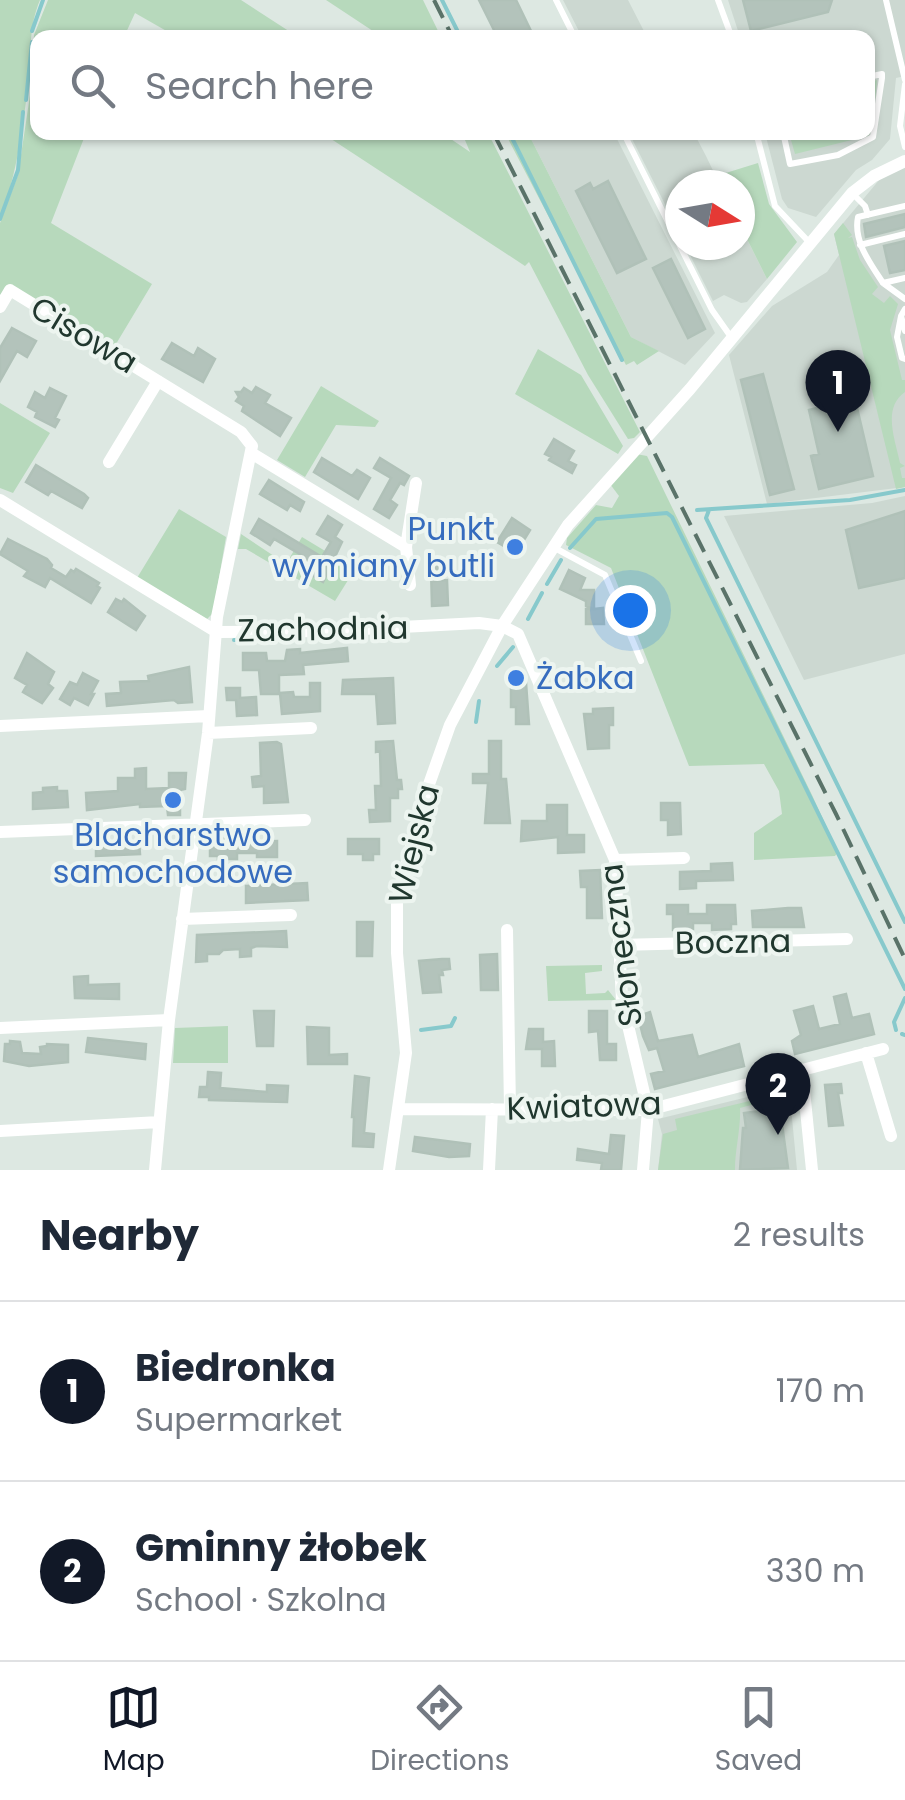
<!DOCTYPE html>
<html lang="en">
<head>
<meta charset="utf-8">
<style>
	body { margin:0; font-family:Poppins,sans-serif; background:#f2f2f3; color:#1f2937 }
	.compass { position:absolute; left:665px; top:170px; width:90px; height:90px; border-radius:50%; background:#fff; box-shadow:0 2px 8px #0004; rotate:101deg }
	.you { position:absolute; left:630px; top:610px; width:35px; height:35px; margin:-25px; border:8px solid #fff; border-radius:50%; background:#1a73e8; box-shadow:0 0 0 15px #1a73e833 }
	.badge { display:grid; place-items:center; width:65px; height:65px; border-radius:50%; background:#111827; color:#fff; font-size:32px; font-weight:700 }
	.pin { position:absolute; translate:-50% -82px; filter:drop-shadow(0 2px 5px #0008) }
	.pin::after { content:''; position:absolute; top:52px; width:35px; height:30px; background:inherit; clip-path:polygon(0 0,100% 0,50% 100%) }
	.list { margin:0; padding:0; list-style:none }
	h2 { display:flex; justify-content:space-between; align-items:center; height:130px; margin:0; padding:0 40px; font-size:42px }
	h2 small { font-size:32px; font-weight:400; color:#747a83 }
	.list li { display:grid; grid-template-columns:65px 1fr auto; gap:30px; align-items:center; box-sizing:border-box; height:180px; padding:0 40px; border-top:2px solid #e0e1e3 }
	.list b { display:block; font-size:38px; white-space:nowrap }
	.list p { margin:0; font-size:32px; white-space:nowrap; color:#747a83 }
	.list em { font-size:32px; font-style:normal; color:#747a83 }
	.icon { flex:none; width:55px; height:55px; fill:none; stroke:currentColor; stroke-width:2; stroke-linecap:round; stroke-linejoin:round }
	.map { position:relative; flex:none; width:905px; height:1170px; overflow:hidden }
	.search { position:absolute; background:#fff; box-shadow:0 2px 8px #0004; left:30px; right:30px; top:30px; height:110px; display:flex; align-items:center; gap:25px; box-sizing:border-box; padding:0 35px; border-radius:20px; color:#747a83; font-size:38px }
	.sheet { height:490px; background:#fff }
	nav { display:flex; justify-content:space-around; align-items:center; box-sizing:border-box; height:140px; border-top:2px solid #e0e1e3; background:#fff; font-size:28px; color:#747a83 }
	nav a { display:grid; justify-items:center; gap:5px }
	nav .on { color:#111827 }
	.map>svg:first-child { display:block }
	.built { fill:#ccd8d1 }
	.green { fill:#b7d9bc }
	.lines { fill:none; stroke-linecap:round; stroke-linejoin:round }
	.stream { stroke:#87c9cc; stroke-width:4 }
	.building { fill:#b3c3bb; stroke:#b0c1b8; stroke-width:2.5 }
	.service { stroke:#fff; stroke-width:6 }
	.minor { stroke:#fff; stroke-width:12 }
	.rail { stroke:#5a7369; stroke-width:4; stroke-dasharray:20 10; stroke-linecap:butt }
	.shop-dot { fill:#3f7fe0; stroke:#edf5f0; stroke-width:4 }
	.labels { text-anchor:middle; stroke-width:8; stroke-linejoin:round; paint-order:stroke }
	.street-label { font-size:32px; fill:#20372e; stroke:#edf5f0 }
	.shop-label { font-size:32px; fill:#366cbe; stroke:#edf5f0; text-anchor:end }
</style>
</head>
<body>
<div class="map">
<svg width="905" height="1170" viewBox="0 0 905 1170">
	<rect width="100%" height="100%" fill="#dde8e2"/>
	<!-- built -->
	<path class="built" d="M563,0H628L647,37H582Z
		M728,0H905V76L896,78L890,139L872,160L856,170L816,217L788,208L782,199L765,133L868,132V38L740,37Z
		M528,133H614L715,333L685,365L631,337Z
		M629,133H694L706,156L720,185H680V234Z
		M905,167V487L767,504L729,355L772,306L827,272L839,255L834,234L880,179Z
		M740,225L767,279L747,302L741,303L724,295L713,301L685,245H740Z
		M905,496V654L804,680L724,516L872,503Z
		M789,1087L797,1170H658L662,1134L658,1119Z"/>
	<!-- green -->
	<path class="green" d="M0,0H40C29,26 31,50 29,77C24,118 17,179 0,216Z
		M48,0H241L298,37H177L135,13L124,37L38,38V132L86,133L51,223L152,284L113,349L9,285L0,295V223L18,175L32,82L34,35Z
		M326,0H423L441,37H382Z
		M877,80L872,131L868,136L795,154L789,133L868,132V83Z
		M322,133H442L470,152L462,133H488L640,432L634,438L628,439L588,375L529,262L525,266Z
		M505,133H528L631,337L659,351L637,365L634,361L626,365Z
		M758,163L769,204L797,242L767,279L740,225V185H720L716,176Z
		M843,223L852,235L848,238L852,237L860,260L878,287L872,294L884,303L890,296L898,304L890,330L902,380H905V392C882,408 895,439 900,463L905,466L900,468L902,478H905V487L896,489L834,234Z
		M538,349L581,375L623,446L618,454L515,394Z
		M321,386L379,421L375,427L336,425L305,477L277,460Z
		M0,403L50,433L13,493L0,488Z
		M636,454L647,456L812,795L838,852L835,856L754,860V833L782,814L779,791L764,764L689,766L611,568L566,545L567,538L596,505L612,508L619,496L610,484Z
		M179,509L226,537L213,613L207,619L137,578Z
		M241,534L286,564L302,537L355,569L335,601L246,549H238Z
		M602,965V971L585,973L586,994L605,993L608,990L616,1000L548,1001L546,966Z
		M228,1026V1063H173L175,1028Z
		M766,1097V1101L740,1108C741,1128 735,1149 735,1170H658L663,1134L677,1130L675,1119Z"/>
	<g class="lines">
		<!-- stream -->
		<path class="stream" d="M442,0L461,38
			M32,31L43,0
			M26,100L32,42
			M509,132L622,360
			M0,219L18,170L23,112
			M697,510L850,500L905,490
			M709,510L706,518L905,922
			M570,548L596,519L667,513L672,517L905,989
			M547,584L561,560
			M528,619L542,593
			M234,640H240
			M249,640L265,639
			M497,666L513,647
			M476,722L479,701
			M421,1030L451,1026L455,1018
			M896,1030L894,1022L905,998
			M902,1034L905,1035"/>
	</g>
	<!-- building -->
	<path class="building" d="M479,0H516L531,31L519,38H498Z
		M743,0H832L828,12L751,31Z
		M608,181L646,259L617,273L576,191L590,183L593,189Z
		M905,214V227L866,237L864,224Z
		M905,241V270L890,273L884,246Z
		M671,259L705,329L688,338L653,268Z
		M12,328L36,341L27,357L17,351L0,381V348Z
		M172,343L194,356L198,348L215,359L203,382L162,359Z
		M763,374L794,489L770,495L741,380Z
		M256,387L270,395L265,403L291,418L280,436L242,411L244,406L236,401L239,397L236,392H241L244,388L252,393Z
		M50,388L66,396L55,418L59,420L55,427L35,417L37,412L28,407L35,392L45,398Z
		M855,399L873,476L819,489L811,456L819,454L809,410Z
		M554,439L574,451L568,461L576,465L572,473L549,460L551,457L545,454Z
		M322,458L352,476L357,470L370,478L358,499L314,472Z
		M380,458L409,476L404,485L400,483L390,500L397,505L389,518L374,509L391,478L374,468Z
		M36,465L84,494L88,498L82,508L51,491L48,495L26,482Z
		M269,480L304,502L300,511L290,505L287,510L260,494Z
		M905,511V578L859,588L846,530Z
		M328,516L342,525L335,537L342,542L323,582L297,566L303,556L274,539L270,545L251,533L259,519L322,557L331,542L317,534Z
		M512,518L530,530L516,553L497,542Z
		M8,539L47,559L52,565L51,568L66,577L71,570L74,572L76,569L99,583L97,586L100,588L91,603L50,578L45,587L24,576L28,571L0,554Z
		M431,557L444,566L435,581L447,580L448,605L432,606L431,569L426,566Z
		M569,570L585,578L580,590H594V609L603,608L604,624H586V609H593L586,606V601L560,589Z
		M116,599L122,602L124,599L145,616L136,630L108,612Z
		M347,648L348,661L303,665L304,674L279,675V694H261L259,670H243V653H266L267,661H285L287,650L300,649V653Z
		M27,653L54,672L48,684L53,688L42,703L23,692L27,685L15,678Z
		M189,667L192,702L178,703L174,700L107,706L106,694L121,693L120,682L149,681L148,676Z
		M511,672H521V683H526L529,724H516V707H511Z
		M83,673L98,681L91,694H94L88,705L74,698L70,705L60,699L70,682L77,685Z
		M393,678L395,723L378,724L376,694H342L343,680Z
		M310,683H320V711L282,714L280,693L293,692L294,697H310Z
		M226,688H240V698L256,697L257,715L237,716L236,700H227Z
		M613,708V725H609V748L588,749L584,714H593V709Z
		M393,741L397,780H401L402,789H398V798H390V821L370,822L369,810H376L375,786H381L380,751L376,752V742Z
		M489,741H501V779H506L510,823H485L488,783H473V774H489Z
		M277,742L281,744L288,802L264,803V786L253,787L252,777L261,776L260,743Z
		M146,768V789L169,788V773H186L185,789L180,790V815H168L167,806L140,807V804L87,810L86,793L118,791V778H135V769Z
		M57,787V791H67L68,807L33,809V793L43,792V788Z
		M661,803H680L681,834L668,835V820H661Z
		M547,805H567V835H584V852L558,853V837L521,841L522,821H547Z
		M246,838V842L277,841V857H257V853H237V859H218V856H210V839Z
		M348,839H379V854H373V860H363V854H348Z
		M139,842L140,854L96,856V844Z
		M732,863L733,880L696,881V888L680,889V872L711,871V864Z
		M600,870L602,918H587V887H581L580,871Z
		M307,883L308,900L246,903V886Z
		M667,905H688V914H707V905H735L736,924H731V929L712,930V923H693V929L673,930V914H667Z
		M788,908H801L804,927H753L752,911Z
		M357,922H373L372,956H357Z
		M286,931L287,947L257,946L251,948V956L240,957V949L223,950L219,954H207V961L196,962L197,935Z
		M497,954L498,990H481L480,955Z
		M442,959H449L450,969L442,970L443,975H439L441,992L423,993L419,961Z
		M88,976V985L119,984V999L75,998L74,977Z
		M846,994L852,1018L869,1014L874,1034L795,1054L792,1041L801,1035L794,1011L813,1006L819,1029L840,1024L834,997Z
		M254,1011H274L273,1046H257Z
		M589,1011H607V1044H616V1060H600L598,1031L589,1032Z
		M650,1012L658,1041L692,1035L698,1057L739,1044L744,1066L655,1089L651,1074L664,1071L657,1048L649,1050L643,1036L638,1016Z
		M307,1027L329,1028V1055L347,1054V1064H308Z
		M529,1029H543V1042L554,1041L555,1066H542V1049H526Z
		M88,1038L146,1044L145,1059L86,1052Z
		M10,1041L20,1042L22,1053L41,1054L40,1047L47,1046V1044L68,1045V1062L29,1066L4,1061L5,1044H10Z
		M208,1072L221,1073L220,1088L267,1092V1085L288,1086L287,1102L209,1100V1097H199L200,1087H207Z
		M355,1076L369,1078L364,1133L374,1134L373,1147L353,1146L354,1117H352Z
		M841,1084L842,1093H838L843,1125L829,1126L825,1085Z
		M779,1102L788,1168L740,1170L743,1128H746L744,1113L767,1110V1103Z
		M611,1135L624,1136L621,1170H601L602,1163L577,1160L578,1149L609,1154Z
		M415,1137L470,1144L469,1156L449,1157L413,1151Z"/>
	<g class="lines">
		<!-- service -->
		<path class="service" d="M556,0L575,38
			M718,0L732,38
			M886,0L905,80
			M905,84L900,126L905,147
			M623,132L712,310L731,337
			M756,132L775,206L809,242
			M783,132L790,164L838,155L873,137L882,78V74L868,77
			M852,193L865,206L868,215
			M905,206L858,217C853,241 870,263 883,283L905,278
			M860,245L905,234
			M883,283L905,299
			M905,309L901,316L905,331
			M901,316L897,337L902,358L905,359
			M553,547L605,575L641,661"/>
		<!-- minor -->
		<path class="minor" d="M0,307L10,290L241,432L252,446L217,617L208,733L169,1020L155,1170
			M251,453L406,547
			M109,462L158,381
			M0,500L217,632L324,631L479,623L502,626L518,634L615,860L622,1000L648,1110L643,1170
			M410,585L406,547L416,483
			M0,726L209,716
			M208,733L311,728
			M0,832L305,820
			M615,860L684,858
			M182,919L291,915
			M507,930L510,1109
			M619,945L847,939
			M0,1028L169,1020
			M866,1053L891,1136
			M802,1070L812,1170
			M399,1109L648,1110L883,1049
			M0,1131L159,1122
			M389,1170L406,1053L397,953V902L422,804L450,725L502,626L568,525L690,389L852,193L874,176L905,161
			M489,1170L492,1109"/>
		<!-- rail -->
		<path class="rail" d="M434,0L453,38
			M493,132L836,814L905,959"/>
	</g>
	<!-- markers -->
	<g class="shop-dot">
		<circle cx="515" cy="547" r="10"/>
		<circle cx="516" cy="678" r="10"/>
		<circle cx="173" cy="800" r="10"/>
	</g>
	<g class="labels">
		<!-- street labels -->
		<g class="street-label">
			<text transform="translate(84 335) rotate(31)" y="11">Cisowa</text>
			<text transform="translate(323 629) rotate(-1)" y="11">Zachodnia</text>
			<text transform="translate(414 844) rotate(-76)" y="11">Wiejska</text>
			<text transform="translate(733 942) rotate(-1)" y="11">Boczna</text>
			<text transform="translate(621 945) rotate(-97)" y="11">Słoneczna</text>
			<text transform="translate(584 1106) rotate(-2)" y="11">Kwiatowa</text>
		</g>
		<!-- shop labels -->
		<g class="shop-label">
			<text x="495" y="540">Punkt<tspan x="495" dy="37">wymiany butli</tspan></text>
			<text x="536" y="689" text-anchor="start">Żabka</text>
			<text x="173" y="846" text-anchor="middle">Blacharstwo<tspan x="173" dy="37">samochodowe</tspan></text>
		</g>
	</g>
</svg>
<svg class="compass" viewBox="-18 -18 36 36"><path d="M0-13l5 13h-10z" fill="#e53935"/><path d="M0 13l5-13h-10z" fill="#747a83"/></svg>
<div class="you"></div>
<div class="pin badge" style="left:838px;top:432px">1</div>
<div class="pin badge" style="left:778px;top:1135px">2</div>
<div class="search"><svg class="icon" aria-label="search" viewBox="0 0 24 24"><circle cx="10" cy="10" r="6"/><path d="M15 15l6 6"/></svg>Search here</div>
</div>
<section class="sheet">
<h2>Nearby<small>2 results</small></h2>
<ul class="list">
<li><span class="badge">1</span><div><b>Biedronka</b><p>Supermarket</p></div><em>170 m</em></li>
<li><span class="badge">2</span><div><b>Gminny żłobek</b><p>School · Szkolna</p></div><em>330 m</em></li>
</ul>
</section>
<nav>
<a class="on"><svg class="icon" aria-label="map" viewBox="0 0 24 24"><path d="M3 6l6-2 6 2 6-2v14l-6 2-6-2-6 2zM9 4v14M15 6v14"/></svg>Map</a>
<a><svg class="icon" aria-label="directions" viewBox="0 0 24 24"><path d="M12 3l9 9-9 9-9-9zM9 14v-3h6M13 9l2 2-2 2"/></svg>Directions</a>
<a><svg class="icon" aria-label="saved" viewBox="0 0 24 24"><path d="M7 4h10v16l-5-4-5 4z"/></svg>Saved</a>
</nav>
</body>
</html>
